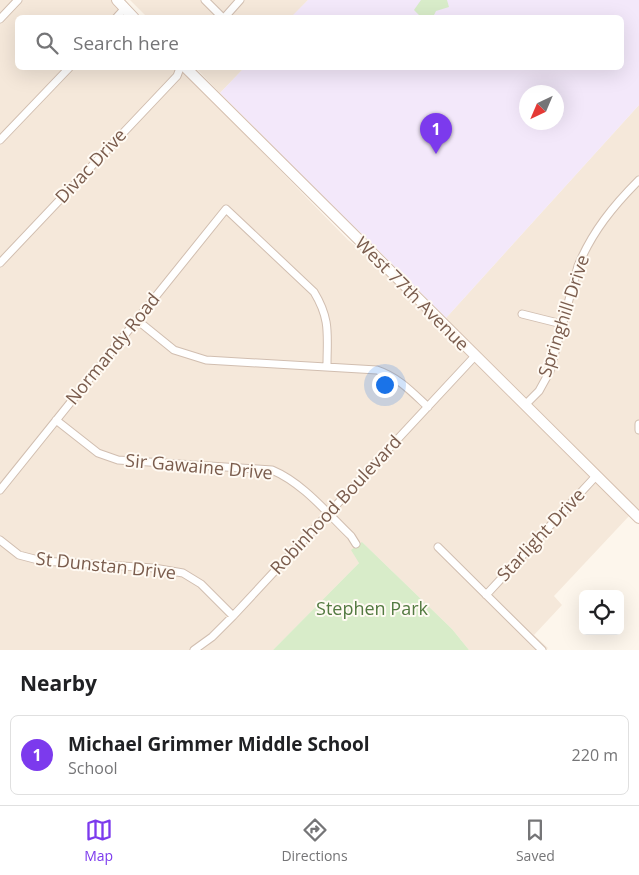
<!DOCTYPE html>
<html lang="en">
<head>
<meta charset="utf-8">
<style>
	body { margin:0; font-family:"Open Sans",sans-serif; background:#f6f6f6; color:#202124 }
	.controls { position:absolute; right:15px; bottom:15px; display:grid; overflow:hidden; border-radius:8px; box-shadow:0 5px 20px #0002 }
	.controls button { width:45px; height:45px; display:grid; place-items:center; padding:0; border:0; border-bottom:1px solid #e0e0e0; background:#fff; color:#202124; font:25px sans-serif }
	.compass { position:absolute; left:519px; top:85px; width:45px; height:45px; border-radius:50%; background:#fff; box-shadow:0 5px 20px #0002; rotate:224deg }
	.you { position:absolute; left:384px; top:384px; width:18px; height:18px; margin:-12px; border:4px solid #fff; border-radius:50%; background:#1a73e8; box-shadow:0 0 0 8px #1a73e833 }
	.badge { display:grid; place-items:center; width:32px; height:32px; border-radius:50%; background:#7c3aed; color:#fff; font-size:16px; font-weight:700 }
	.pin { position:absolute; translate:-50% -41px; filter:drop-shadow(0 1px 2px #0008) }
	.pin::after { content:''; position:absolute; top:26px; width:18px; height:15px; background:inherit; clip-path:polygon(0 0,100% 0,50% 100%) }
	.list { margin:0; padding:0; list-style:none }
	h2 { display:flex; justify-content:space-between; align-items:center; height:65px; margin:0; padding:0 20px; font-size:21px }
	h2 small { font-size:16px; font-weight:400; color:#757577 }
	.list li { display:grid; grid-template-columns:32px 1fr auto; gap:15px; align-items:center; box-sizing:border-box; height:80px; margin:0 10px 10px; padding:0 10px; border:1px solid #e0e0e0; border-radius:8px }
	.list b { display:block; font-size:19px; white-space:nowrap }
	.list p { margin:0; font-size:16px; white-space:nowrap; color:#757577 }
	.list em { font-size:16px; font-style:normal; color:#757577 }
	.icon { flex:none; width:28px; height:28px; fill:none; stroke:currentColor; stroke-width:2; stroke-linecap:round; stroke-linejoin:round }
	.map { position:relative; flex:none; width:639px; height:650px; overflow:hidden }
	.search { position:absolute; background:#fff; box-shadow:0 5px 20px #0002; left:15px; right:15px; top:15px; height:55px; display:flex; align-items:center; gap:12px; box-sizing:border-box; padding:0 18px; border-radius:8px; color:#757577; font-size:19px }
	.sheet { height:155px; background:#fff }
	nav { display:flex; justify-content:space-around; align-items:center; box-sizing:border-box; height:70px; border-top:1px solid #e0e0e0; background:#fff; font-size:14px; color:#757577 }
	nav a { display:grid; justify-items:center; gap:2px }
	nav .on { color:#7c3aed }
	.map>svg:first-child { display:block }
	.residential { fill:#f5e8da }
	.education { fill:#f3e8fa; fill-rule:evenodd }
	.green { fill:#d8ecc9 }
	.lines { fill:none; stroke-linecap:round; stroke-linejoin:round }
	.street-casing { stroke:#d1beb0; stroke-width:9 }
	.secondary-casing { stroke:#d6c0b0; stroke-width:12 }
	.street { stroke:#fff; stroke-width:7 }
	.secondary { stroke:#fff; stroke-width:10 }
	.labels { text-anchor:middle; stroke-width:4; stroke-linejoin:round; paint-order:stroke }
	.street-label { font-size:18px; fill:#7a5c4d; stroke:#fffaf3 }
	.park-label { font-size:18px; fill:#537a41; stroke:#fffaf3 }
</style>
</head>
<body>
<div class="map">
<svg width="639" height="650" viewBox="0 0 639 650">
	<rect width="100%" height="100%" fill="#fdf6ec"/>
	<!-- residential -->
	<path class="residential" d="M0,0H112L129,17L18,18V68H180L348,240L378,264L630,515L554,596L562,605L534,635L548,648L546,650H469L452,629L362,542L359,563L273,650H0Z
		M130,0H308L291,18L147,17Z
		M196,68H244L220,93Z
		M639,105V513L449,324L446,318Z"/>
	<!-- education -->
	<path class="education" d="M308,0H639V105L446,318L359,231L330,206L287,164L270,143L220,93L244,68H622V18L291,17ZM526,92H556V122H526Z"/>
	<!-- green -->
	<path class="green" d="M421,0H447L449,7L436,11L433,17H421L414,10Z
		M362,542L452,629L469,650H273L359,563L351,550Z"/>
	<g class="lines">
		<defs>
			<path id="street" d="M205,0L223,18
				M116,18L125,8
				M224,18L240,0
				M0,19L18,0
				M0,140L69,68
				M0,263L177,76L180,68
				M522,314L562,324
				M137,320L174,350L206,360L377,370C398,377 412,392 428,407
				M525,405L539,391L550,371L578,266C592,232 613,206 639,180
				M56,420L98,453L118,460L272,470C303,483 327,513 351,536L356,544
				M639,424V430
				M0,490L226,209L314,292C331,320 327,335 327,366
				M0,540L19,555L42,561L154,568L183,573L201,584L233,616
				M438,547L542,650
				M486,595L596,476
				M194,650L212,637L233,616L475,356"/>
			<path id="secondary" d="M117,0L134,18
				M186,68L639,518"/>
		</defs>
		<!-- street casing -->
		<use href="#street" class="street-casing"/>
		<!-- secondary casing -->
		<use href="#secondary" class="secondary-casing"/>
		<!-- street -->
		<use href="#street" class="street"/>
		<!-- secondary -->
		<use href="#secondary" class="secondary"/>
	</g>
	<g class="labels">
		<!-- street labels -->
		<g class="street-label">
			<text transform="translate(91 166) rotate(-47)" y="6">Divac Drive</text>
			<text transform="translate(412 294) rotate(45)" y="6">West 77th Avenue</text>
			<text transform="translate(564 316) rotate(-72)" y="6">Springhill Drive</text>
			<text transform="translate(113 349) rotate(-51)" y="6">Normandy Road</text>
			<text transform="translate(199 467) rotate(5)" y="6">Sir Gawaine Drive</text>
			<text transform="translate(336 505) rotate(-47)" y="6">Robinhood Boulevard</text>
			<text transform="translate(541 535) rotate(-47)" y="6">Starlight Drive</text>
			<text transform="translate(106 566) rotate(6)" y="6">St Dunstan Drive</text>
		</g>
		<!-- park labels -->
		<g class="park-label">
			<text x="372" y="615">Stephen Park</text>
		</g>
	</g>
</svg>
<div class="controls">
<button><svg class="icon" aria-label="locate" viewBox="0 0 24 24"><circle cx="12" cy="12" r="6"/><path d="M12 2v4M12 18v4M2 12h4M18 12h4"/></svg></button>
</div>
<svg class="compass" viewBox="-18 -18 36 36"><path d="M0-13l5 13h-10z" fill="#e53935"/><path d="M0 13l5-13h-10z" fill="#757577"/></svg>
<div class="you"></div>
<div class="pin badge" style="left:436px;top:154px">1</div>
<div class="search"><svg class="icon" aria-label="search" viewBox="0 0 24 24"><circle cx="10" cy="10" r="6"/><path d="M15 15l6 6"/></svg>Search here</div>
</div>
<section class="sheet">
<h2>Nearby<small></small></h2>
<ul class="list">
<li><span class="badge">1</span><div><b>Michael Grimmer Middle School</b><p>School</p></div><em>220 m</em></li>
</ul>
</section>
<nav>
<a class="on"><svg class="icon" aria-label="map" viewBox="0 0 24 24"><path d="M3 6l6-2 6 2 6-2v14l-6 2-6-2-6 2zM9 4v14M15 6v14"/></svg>Map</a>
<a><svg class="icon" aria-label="directions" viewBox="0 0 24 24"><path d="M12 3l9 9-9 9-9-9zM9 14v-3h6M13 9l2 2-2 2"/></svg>Directions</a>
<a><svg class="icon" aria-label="saved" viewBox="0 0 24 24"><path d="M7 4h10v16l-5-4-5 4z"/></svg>Saved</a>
</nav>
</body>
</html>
